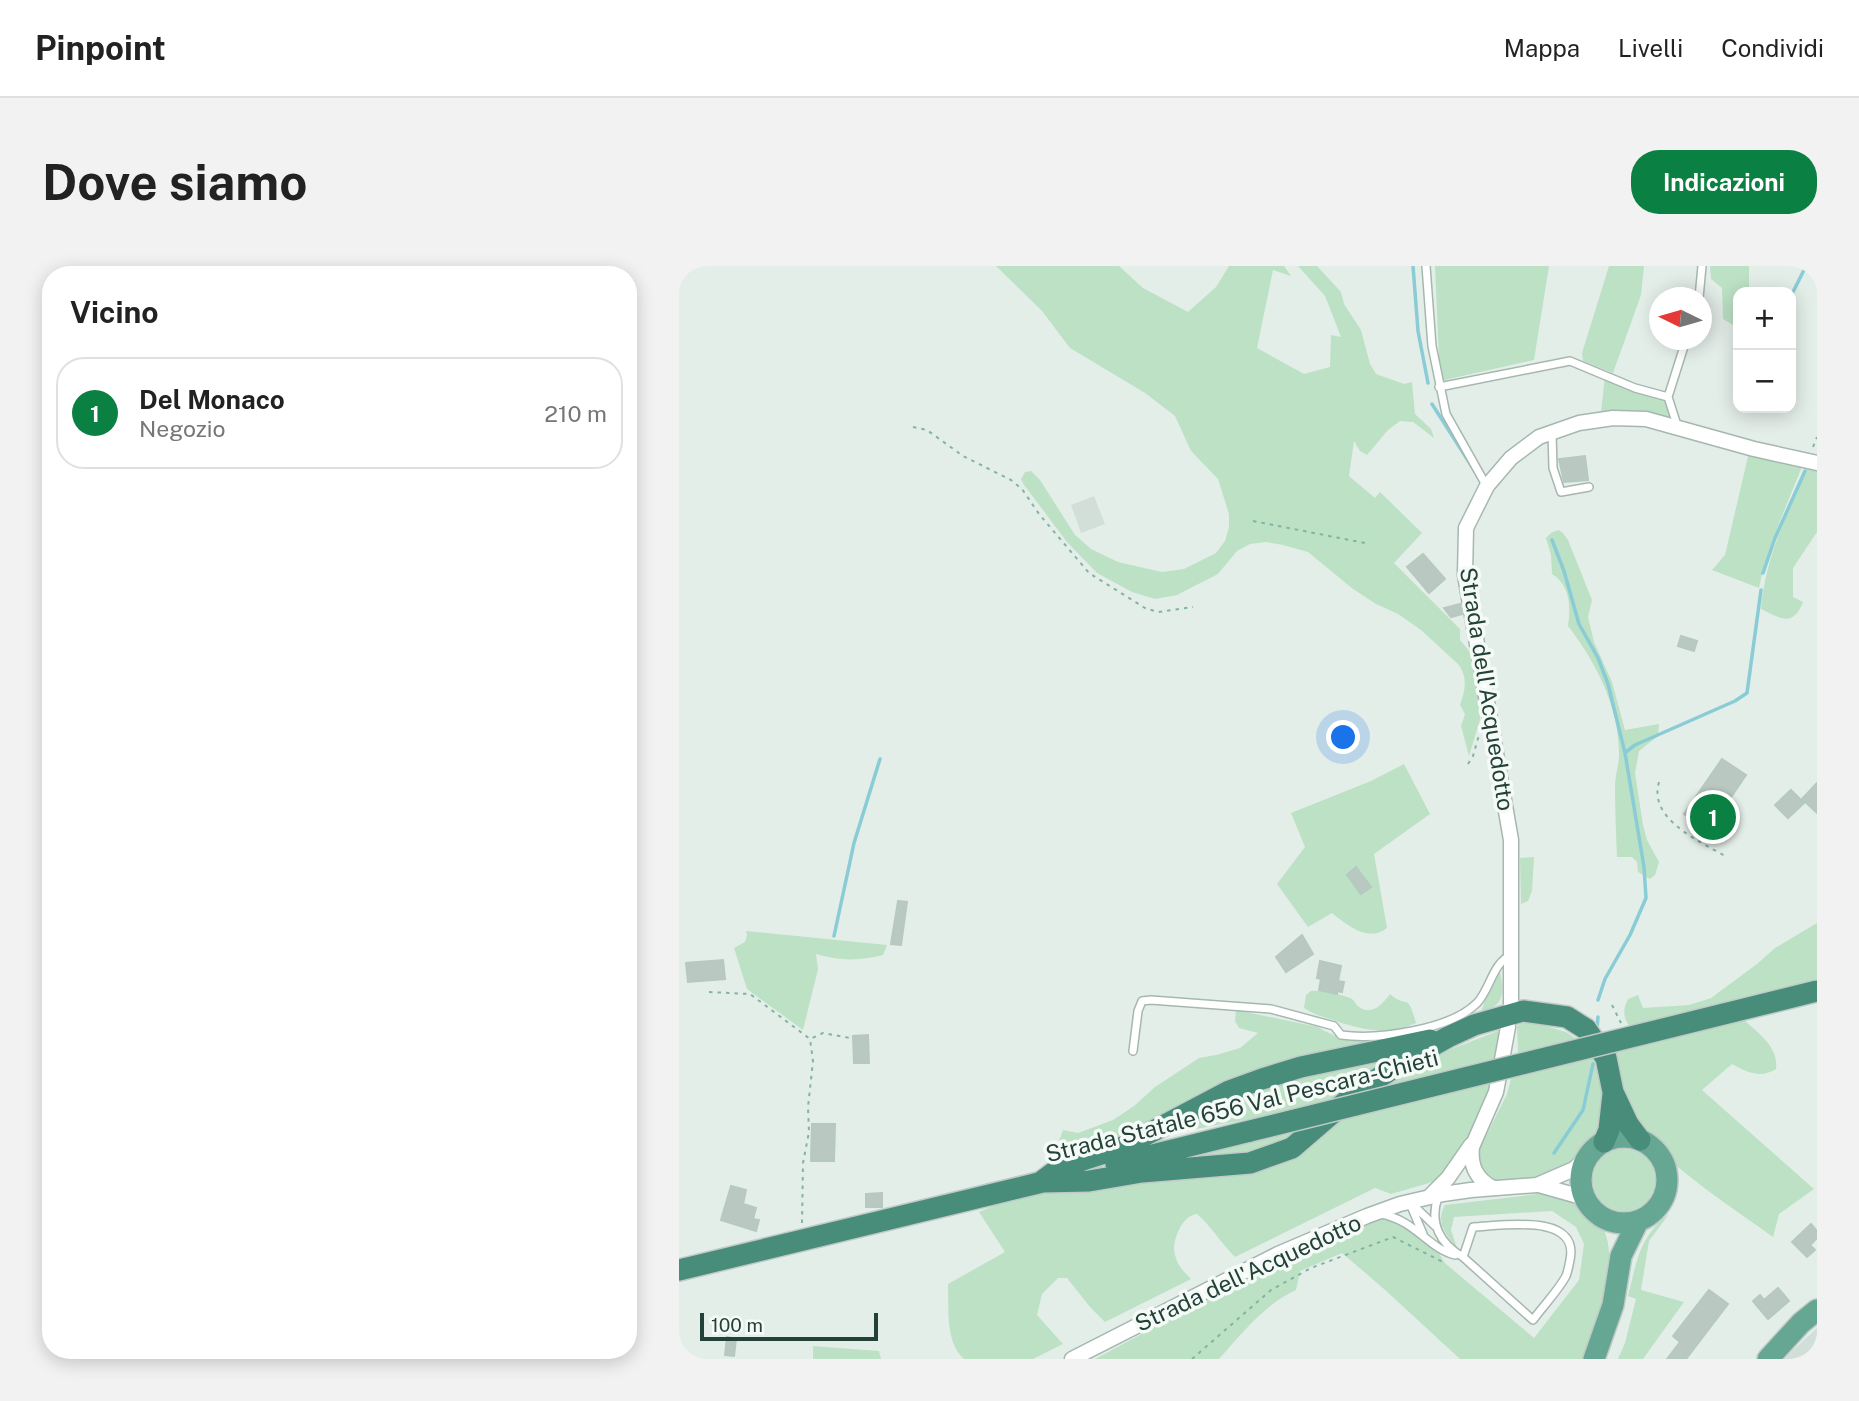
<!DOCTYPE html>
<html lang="it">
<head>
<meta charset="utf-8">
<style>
	body { margin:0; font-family:"Public Sans",sans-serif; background:#f2f2f2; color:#222 }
	.controls { position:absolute; right:21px; top:21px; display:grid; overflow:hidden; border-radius:14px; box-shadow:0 4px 18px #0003 }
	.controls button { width:63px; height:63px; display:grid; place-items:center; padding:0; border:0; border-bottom:2px solid #e0e0e0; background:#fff; color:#222; font:35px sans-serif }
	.compass { position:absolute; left:970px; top:21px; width:63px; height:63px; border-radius:50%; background:#fff; box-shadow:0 4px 18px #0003; rotate:275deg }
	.scale { position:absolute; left:21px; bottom:18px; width:178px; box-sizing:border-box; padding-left:7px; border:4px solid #224138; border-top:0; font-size:19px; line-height:24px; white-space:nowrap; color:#224138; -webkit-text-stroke:5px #f5faf7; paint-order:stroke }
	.you { position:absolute; left:665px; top:472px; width:24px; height:24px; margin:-18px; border:5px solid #fff; border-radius:50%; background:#1a73e8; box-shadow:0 0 0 10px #1a73e833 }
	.badge { display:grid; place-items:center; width:46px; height:46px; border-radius:50%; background:#0b8043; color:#fff; font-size:23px; font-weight:700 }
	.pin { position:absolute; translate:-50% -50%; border:4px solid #fff; box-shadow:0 2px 7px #0006 }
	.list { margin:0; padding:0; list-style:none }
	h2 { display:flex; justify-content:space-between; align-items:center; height:91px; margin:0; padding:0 28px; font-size:30px }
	h2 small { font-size:23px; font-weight:400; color:#767676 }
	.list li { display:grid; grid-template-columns:46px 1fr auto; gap:21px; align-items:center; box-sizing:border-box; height:112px; margin:0 14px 14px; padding:0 14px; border:2px solid #e0e0e0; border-radius:28px }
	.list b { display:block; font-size:26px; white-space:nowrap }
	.list p { margin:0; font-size:23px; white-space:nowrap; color:#767676 }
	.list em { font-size:23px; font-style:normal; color:#767676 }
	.map { position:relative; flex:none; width:1138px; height:1093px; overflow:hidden; border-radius:28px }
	header { display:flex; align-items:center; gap:42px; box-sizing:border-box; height:98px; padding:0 35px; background:#fff; border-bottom:2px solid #e0e0e0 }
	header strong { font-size:33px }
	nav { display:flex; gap:38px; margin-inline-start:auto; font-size:24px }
	.intro { display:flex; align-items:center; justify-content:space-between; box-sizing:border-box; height:168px; padding:0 42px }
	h1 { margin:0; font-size:49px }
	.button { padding:18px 32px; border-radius:28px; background:#0b8043; color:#fff; font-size:24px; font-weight:700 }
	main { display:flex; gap:42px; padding:0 42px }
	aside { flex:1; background:#fff; border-radius:28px; box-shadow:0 4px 18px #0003 }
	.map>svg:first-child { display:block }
	.built { fill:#d2ded8 }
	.green { fill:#bce1c5 }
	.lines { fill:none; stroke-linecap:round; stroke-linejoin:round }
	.stream { stroke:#89ccd6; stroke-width:3.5 }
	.building { fill:#b9c9c2; stroke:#b6c9c0; stroke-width:2 }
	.service-casing { stroke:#a6b7b0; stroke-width:10 }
	.minor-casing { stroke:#a6b7b0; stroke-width:17 }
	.primary-casing { stroke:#c1cac7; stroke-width:24 }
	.trunk-casing { stroke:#c1cac7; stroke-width:24 }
	.path { stroke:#82b4a3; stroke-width:2; stroke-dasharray:3.5 5; stroke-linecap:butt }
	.service { stroke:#fff; stroke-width:7 }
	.minor { stroke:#fff; stroke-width:14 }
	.primary { stroke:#66a794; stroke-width:21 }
	.trunk { stroke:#488c7a; stroke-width:21 }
	.trunk-bridge-casing { stroke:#c1cac7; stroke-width:24; stroke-linecap:butt }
	.trunk-bridge { stroke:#488c7a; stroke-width:21 }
	.labels { text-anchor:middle; stroke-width:7; stroke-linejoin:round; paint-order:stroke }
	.street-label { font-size:23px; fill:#224138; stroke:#f5faf7 }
</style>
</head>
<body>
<header>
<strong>Pinpoint</strong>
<nav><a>Mappa</a><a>Livelli</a><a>Condividi</a></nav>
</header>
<div class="intro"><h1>Dove siamo</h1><a class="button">Indicazioni</a></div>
<main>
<aside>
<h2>Vicino<small></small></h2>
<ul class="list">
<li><span class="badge">1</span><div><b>Del Monaco</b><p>Negozio</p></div><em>210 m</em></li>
</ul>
</aside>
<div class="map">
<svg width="1138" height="1093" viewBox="0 0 1138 1093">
	<rect width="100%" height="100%" fill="#e4eee9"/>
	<!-- built -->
	<path class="built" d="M415,230L426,258L402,267L392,239Z
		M1138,1062V1093H1106L1110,1088Z"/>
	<!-- green -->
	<path class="green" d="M317,0H440L464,22L509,46L537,21L550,0H605L612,10L594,4L578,82L625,108L651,101L652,69L662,71L646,30L619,0H638L662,26L665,38L682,64L691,98L697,108L725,118L733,116L736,148L752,163L755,172L734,156L721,155L709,164L688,189L681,185L675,175L670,210L696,232L701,226L743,267L715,297L781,363V374L791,386L800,435L801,454L790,490L782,460L786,448L781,439C786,424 789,413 780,399L742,364L719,348L697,338L674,323L629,286L604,279L587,276L571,278L558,285L539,308L498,329L476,333L453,326L418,307L388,276L345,219L342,213L346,206L352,205L361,214L396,269L412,283L439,296L483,306L505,303L537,287L546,275L550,261V248L539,213L512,185L496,150L466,127L391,82L363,45Z
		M756,0H870L855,94L761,115Z
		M930,0H965L962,29L934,107L904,95L903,87Z
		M1031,0H1070V26H1059V62L1044,53L1043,22L1032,13Z
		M926,110L967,129L986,133L993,157L955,149L922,146Z
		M1070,186L1124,198C1108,239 1089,279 1080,322L1033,304L1046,289Z
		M1129,199L1138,201V266L1114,302V331L1124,336C1114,362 1101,352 1082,343C1086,292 1109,245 1129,199Z
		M879,264L883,266L889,274L913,334L909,351L915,376L933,416L946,464L980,458L979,470L960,485L956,507L964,559L968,574L980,596L976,609L971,613L959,606L958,596L953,591H938C937,567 936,544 936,520C936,510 940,499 940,488C940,441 917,396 889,360C892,340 891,319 873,308L872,289L867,272L872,267Z
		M725,498L751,548L695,588L708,662C690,677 668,659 653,647L629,661L598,618L626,581L612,547L692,515Z
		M855,591L853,625L849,635L842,638L841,592Z
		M1138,657V718L953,763C944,753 943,745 949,733L959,729L964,742L1010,739L1032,732L1078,698L1096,682Z
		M67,665L208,679L204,689C179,695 161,695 137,688L139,703L124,764L68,723L55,682L66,676L68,669Z
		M821,706C825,727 826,740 802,746L811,720Z
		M632,725C645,724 659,728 671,732C675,733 676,738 679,740C692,751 704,738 711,728C729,744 728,724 737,757C707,771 680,763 651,753C641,750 634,748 625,742L627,729Z
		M557,744L639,761C660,776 686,775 711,774L368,897L380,875L384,864L399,867L434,854L455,840L476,821L520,792L537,789L561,782L579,767L560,762L556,755Z
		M1065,754C1079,767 1100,781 1097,803C1081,813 1068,806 1053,798L1023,824L1135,923L1100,948L1094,971C1052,940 972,891 950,844C942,826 939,805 934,787Z
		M845,757H857L887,766L901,775L919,800L925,836L919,865L884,905L852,914L812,916L803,911L798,888L828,828L839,787L838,760Z
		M824,763L816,796L678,829L742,795Z
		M739,782L690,814L640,840L485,869L589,816Z
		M813,811L801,852L789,874L777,893L757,915L712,928L696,922L556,991C542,977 533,961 518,948C503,949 492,976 496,989C498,999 505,1006 512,1013L426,1056L411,1041L388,1012H379L363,1028L358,1049L384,1078L354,1093H285C266,1076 270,1042 269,1018L326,986L300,946L336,930L373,922L567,907L652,852Z
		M621,859L616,870L565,892L478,893Z
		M914 914a31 31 0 1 1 62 0a31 31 0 1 1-62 0Z
		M867,927C879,930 893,931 903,938C955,971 920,1051 903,1093H781L705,1023L663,987L621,1005L617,1024C586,1038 562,1068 540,1093H416L608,990L698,952C718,955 744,967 758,984C761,988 763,994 767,998L855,1072L900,1014L905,978L897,961L873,945L775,951L772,964L778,982C767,969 756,956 766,939Z
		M990,948L970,975L962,1024L1005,1036L964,1093H939L946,1077L957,1033L949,1030C958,995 960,971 990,948Z
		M134,1080L200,1085L202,1093H134Z"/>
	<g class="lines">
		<!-- stream -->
		<path class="stream" d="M734,0L739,65L749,117
			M1112,30L1127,0
			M753,138L797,207
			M873,274L885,305L900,358L919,392L929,418L946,487L965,601L967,632L951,669L926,713L919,734
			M1084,307L1096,272L1126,205
			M947,486L956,479L1056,435L1068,427L1082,324
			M155,670L175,577L201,493
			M918,763L919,751
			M875,887L904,844L914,798"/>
	</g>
	<!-- building -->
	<path class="building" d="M906,190L909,214L885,216L880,193Z
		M744,288L766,313L750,327L728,301Z
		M781,338L783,348L772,351L765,342Z
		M1002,370L1018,375L1015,385L999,380Z
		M1043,493L1067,509L1029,565L1005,548Z
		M1138,517V547L1123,533Z
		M1112,524L1125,537L1109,552L1096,539Z
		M677,601L692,621L682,628L668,609Z
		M219,635L228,636L222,679L212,678Z
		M623,669L634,688L607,706L597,691Z
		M44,694L46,713L9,716L7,697Z
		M641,695L662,700L659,715L665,716L663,726L658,725V728L640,724L642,713L638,712Z
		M189,769L190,797H175L174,770Z
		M133,858H156L155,895H132Z
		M52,920L67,924L64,938L77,942L74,953L80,954L77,965L42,954Z
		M203,927V941H187V928Z
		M1132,958L1138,965V972L1131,979L1136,984L1128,991L1113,976Z
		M1099,1022L1110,1035L1089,1053L1074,1035L1081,1029L1085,1034Z
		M1030,1024L1049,1038L1007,1093H988L1001,1076L994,1070Z
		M48,1071L57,1073L55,1090L46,1089Z"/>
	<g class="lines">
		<defs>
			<path id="service" d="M747,0L753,80L767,148L807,219
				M1020,32L1023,0
				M760,121L891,95L956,122L989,131
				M999,162L989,131L1007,74
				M873,167L874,202L882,226L910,221
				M454,785L459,745L463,735L472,734L592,743L655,760L662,769C698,774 771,764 798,737C811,724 814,695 833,689
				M759,931C750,957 761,978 784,991L854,1054C864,1040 879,1025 887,1010C889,1005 890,999 891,994C901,946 822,960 794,961L784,991
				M731,936L756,960
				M732,940L744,968
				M702,948C736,954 750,983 776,989"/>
			<path id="minor" d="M832,737V574L786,309L787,262L808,220L832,192L860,171L900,157L934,152L967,153L1075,183L1138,197
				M860,919L906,932
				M814,922C797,913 791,900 793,881L817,826L829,761
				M750,931L769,912L792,879
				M393,1093L599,988L688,950L721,938L764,928L792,924L858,919L895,903L909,890"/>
			<path id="primary" d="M902 914a43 43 0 1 1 86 0a43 43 0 1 1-86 0Z
				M915,1093L934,1039L942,990L959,955
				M1089,1093L1122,1057L1138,1044"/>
			<path id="trunk" d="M925,876L930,864L934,828
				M437,898L571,865
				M362,916L410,915L463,906L571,897L613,882L678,826L721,798L769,771L795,759L844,745L888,751L907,763L927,792L934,826L949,858L961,874
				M362,916L382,901L444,881L550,825L583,813L622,801L751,774
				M0,1004L376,913"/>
		</defs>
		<!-- service casing -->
		<use href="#service" class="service-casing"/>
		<!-- minor casing -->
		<use href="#minor" class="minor-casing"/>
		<!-- primary casing -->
		<use href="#primary" class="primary-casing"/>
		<!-- trunk casing -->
		<use href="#trunk" class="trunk-casing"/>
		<!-- path -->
		<path class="path" d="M234,161L248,164L284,190L332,214L343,223L360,248L410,307L466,342L479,346L514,341
			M1134,181L1138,171
			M574,255L691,278
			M789,498L794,490L800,469
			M980,516C969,553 1020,575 1046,590
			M30,726L71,728L131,773L144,767L171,772
			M933,739L942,757
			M123,957L124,897L130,866L129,841L134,795L131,773
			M513,1093L592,1024L632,1002L714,971L766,997"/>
		<!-- service -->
		<use href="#service" class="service"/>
		<!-- minor -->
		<use href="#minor" class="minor"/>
		<!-- primary -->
		<use href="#primary" class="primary"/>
		<!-- trunk -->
		<use href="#trunk" class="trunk"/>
		<defs>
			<path id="trunk-bridge" d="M571,865L1138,725"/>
		</defs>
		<!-- trunk-bridge casing -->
		<use href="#trunk-bridge" class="trunk-bridge-casing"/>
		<!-- trunk-bridge -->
		<use href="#trunk-bridge" class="trunk-bridge"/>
	</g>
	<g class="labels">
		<!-- street labels -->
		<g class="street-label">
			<text transform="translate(808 423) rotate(81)" y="8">Strada dell'Acquedotto</text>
			<text transform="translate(563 840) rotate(-14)" y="8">Strada Statale 656 Val Pescara-Chieti</text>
			<text transform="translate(569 1007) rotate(-25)" y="8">Strada dell'Acquedotto</text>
		</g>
	</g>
</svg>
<div class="controls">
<button>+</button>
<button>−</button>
</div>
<svg class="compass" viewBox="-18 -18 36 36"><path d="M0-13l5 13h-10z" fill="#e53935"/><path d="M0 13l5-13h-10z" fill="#767676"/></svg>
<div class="scale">100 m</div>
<div class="you"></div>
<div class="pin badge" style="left:1034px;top:551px">1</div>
</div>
</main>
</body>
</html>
